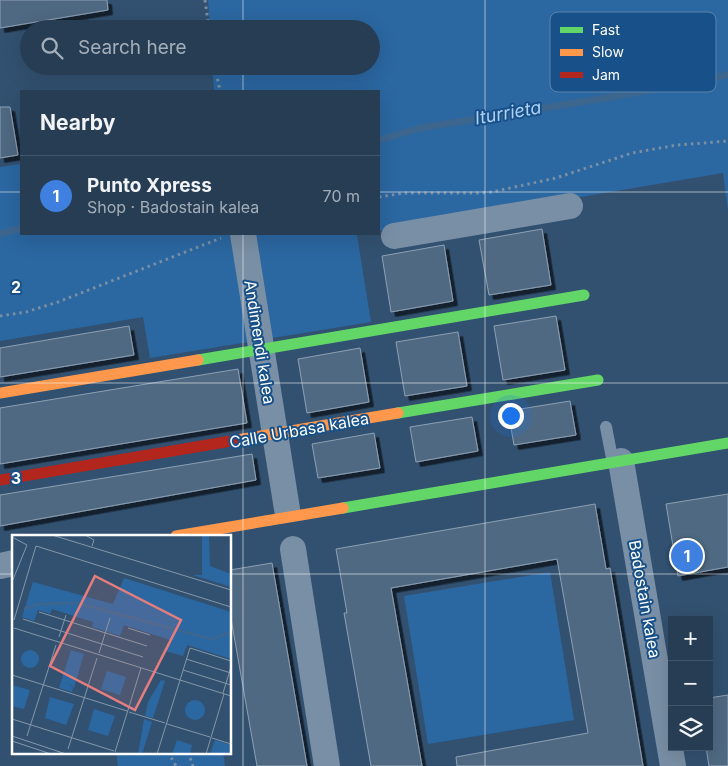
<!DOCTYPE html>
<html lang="en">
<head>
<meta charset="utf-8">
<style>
	body { margin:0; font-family:Inter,sans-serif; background:#2e445a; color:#f1f3f6 }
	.controls { position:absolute; right:15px; bottom:15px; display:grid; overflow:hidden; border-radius:0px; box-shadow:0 5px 20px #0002 }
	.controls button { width:45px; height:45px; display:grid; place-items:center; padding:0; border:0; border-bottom:1px solid #42566b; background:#263d54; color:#f1f3f6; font:25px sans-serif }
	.you { position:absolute; left:510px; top:415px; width:18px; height:18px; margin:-12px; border:4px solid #fff; border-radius:50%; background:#1a73e8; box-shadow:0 0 0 8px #1a73e833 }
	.badge { display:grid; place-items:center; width:32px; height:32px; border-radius:50%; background:#b7c2cd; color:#fff; font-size:16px; font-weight:700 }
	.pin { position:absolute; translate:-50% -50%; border:2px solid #fff; box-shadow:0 1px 5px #0006 }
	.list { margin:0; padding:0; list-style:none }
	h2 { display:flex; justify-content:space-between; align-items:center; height:65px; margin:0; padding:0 20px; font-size:21px }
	h2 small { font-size:16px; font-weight:400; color:#a4aeb8 }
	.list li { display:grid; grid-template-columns:32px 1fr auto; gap:15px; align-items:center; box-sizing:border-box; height:80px; padding:0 20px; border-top:1px solid #42566b }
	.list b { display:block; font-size:19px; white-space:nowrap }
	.list p { margin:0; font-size:16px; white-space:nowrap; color:#a4aeb8 }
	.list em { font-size:16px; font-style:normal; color:#a4aeb8 }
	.icon { flex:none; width:28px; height:28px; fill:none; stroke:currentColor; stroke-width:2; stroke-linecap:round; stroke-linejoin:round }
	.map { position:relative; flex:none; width:728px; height:766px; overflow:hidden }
	.search { position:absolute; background:#263d54; box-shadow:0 5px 20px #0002; left:20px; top:20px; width:360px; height:55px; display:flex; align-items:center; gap:12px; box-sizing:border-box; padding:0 18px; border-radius:28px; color:#a4aeb8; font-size:19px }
	.panel { position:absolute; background:#263d54; box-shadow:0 5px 20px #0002; left:20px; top:90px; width:360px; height:145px; border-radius:0px }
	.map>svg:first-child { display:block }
	.green { fill:#2b67a1 }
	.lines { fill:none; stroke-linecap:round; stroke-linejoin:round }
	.stream { stroke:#3d668f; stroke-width:7 }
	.building { fill:#506982; stroke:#8da0b3; filter:url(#shadow) }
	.path { stroke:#798fa5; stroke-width:3; stroke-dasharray:2.5 4; stroke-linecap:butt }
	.lane { stroke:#798fa5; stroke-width:12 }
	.street { stroke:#798fa5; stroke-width:26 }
	.fast { stroke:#63d668; stroke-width:11 }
	.slow { stroke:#ff974d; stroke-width:11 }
	.jam { stroke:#b3261e; stroke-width:11 }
	.grid { fill:none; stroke:#fff; stroke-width:1; stroke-opacity:0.55 }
	.labels { text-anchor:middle; stroke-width:4; stroke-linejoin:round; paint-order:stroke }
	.street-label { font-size:16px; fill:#fff; stroke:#18508a }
	.water-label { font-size:18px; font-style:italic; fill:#add2f5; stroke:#18508a }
	.inset-river { fill:none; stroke:#3d668f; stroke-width:2.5 }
	.inset-road { fill:none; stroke:#8497a9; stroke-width:1 }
	.view { fill:#e67e7e; fill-opacity:0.15; stroke:#e67e7e; stroke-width:2.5 }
	.inset-edge { fill:none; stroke:#fff; stroke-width:2.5 }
	.key { fill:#18508a; stroke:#5d84ad; stroke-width:1 }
	.key-label { font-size:14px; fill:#fff }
	.grid-label { font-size:16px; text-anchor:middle; font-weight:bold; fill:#fff; stroke:#18508a; stroke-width:4; stroke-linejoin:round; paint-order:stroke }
</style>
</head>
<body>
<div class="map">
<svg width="728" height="766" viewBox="0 0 728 766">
	<defs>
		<filter id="shadow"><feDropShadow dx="4.5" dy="4.5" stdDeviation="0" flood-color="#0009"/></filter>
	</defs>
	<rect width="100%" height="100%" fill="#325170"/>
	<!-- green -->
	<path class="green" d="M208,0H728V211L723,173L379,231V91H214L212,66H371V29H210Z
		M21,164V234H361L357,235L371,322L150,358L143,317L0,341V167Z
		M550,572L574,720L428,744L404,596Z
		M116,752H223L225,766H118Z"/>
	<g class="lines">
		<!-- stream -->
		<path class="stream" d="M379,140L420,128L606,98L728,75
			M0,234L21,228"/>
	</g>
	<!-- building -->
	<path class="building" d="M0,0H107L108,10L0,28Z
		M0,107H10L18,155L0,158Z
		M542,229L551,285L489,295L479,240Z
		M444,245L453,301L391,312L382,256Z
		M556,316L565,370L503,380L494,326Z
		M129,326L134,355L0,377V348Z
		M458,332L467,386L405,396L396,342Z
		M360,348L369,402L307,413L298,359Z
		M238,369L247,423L0,464V408Z
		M570,401L576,435L514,445L508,411Z
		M472,417L478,451L416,462L410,427Z
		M374,433L380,468L318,478L312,444Z
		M252,454L256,480L0,526V495Z
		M728,494V567L678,576L666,504Z
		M595,504L606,569L610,568L643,766H457L456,757L588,733L557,559L391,588L422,766H371L344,613H347L336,549Z
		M272,563L307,766H257L230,613V570Z
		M728,695V766H709L706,747H709V698Z"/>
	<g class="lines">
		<!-- path -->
		<path class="path" d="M205,0L209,29
			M215,66L220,91
			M379,197L404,193H478L492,192L556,178L632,153L677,145L728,141
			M0,316L26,312L58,302L221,238
			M168,752L176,766
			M188,752L193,766"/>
		<!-- lane -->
		<path class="lane" d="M606,427L613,463"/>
		<!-- street -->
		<path class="street" d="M243,234L287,509
			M394,236L570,206
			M621,461L673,766
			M293,549L327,766
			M0,566L14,563"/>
		<!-- fast -->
		<path class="fast" d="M198,360L584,295
			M398,413L598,380
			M343,508L728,443"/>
		<!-- slow -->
		<path class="slow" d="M0,393L198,360
			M237,440L398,413
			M176,536L343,508"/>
		<!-- jam -->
		<path class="jam" d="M0,480L237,440"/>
	</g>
	<!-- grid -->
	<path class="grid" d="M243,0V29M485,0V766M243,66V91M0,192H21M379,192H728M243,234V766M0,383H728M0,574H14M230,574H728"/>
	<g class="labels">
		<!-- street labels -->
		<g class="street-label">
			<text transform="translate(260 342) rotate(81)" y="6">Andimendi kalea</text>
			<text transform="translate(299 430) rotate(-10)" y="6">Calle Urbasa kalea</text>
			<text transform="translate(645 599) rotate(80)" y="6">Badostain kalea</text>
		</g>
		<!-- water labels -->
		<g class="water-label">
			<text transform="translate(508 113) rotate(-10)" y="6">Iturrieta</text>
		</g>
	</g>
	<!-- overview -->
	<g transform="translate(12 535)">
		<rect width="219" height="219" fill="#325170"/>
		<path d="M190,0H197L198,31L219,39V52L181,40H190ZM112,43L219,77V124L175,110L171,121L154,116L158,105L112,90L108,101L80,92L81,87L40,74L38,79L26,75L22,86L10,82L21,47L101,69ZM9 124a9 9 0 1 1 18 0a9 9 0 1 1-18 0ZM59,115L72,119L62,153L55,147L61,153L60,157L47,153ZM95,136L114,142L108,160L89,154ZM149,145L153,146L141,183L133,181L136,167ZM0,150L18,155L12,174L0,171ZM38,162L62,169L54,190L33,183ZM173 175a10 10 0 1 1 20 0a10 10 0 1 1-20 0ZM82,174L103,181L96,201L76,195ZM132,184L140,187L130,219H126ZM165,205L180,210L178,219H160ZM203,205L219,210V219H198Z" fill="#2b67a1"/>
		<path class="inset-river" d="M12,74L27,69L65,68L199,104L219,97"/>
		<path class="inset-road" d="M40,0L219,55M73,0L82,5L80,11M0,2L15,10L0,47M27,77L135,111M11,84L131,122M2,85L24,11L219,72M2,93L219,161M116,93L138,100M47,102L54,80M87,118L98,83M174,124L219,138M171,135L219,150M0,140L115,176M211,158L219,132M117,177L153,188M0,184L102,216M155,189L198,202M0,201L54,219M15,201L44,110M200,203L219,209M0,206L39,219M56,214L85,123M103,217L129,133M145,219L178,113L219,126M194,219L212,159"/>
		<path class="view" d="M83,41L169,85L123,175L38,131Z"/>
		<rect width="219" height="219" class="inset-edge"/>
	</g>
	<!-- legend -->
	<rect x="550" y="12" width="166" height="80" rx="8" class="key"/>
	<rect x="560" y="27" width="23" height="6" fill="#63d668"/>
	<rect x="560" y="49" width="23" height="7" fill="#ff974d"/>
	<rect x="560" y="72" width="23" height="6" fill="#b3261e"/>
	<g class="key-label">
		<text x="592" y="35">Fast</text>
		<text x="592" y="57">Slow</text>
		<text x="592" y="80">Jam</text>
	</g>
	<g class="grid-label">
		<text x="16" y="293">2</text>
		<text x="16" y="484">3</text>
	</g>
</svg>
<div class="controls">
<button>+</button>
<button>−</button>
<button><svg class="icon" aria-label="layers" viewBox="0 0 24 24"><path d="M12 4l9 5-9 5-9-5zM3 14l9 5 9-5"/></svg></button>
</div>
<div class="you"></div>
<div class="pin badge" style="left:687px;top:556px;background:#3f7fe0">1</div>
<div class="search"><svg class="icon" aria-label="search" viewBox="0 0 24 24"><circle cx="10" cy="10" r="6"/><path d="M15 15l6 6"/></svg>Search here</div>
<section class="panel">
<h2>Nearby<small></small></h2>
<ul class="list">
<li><span class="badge" style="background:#3f7fe0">1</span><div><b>Punto Xpress</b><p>Shop · Badostain kalea</p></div><em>70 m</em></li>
</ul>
</section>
</div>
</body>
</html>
